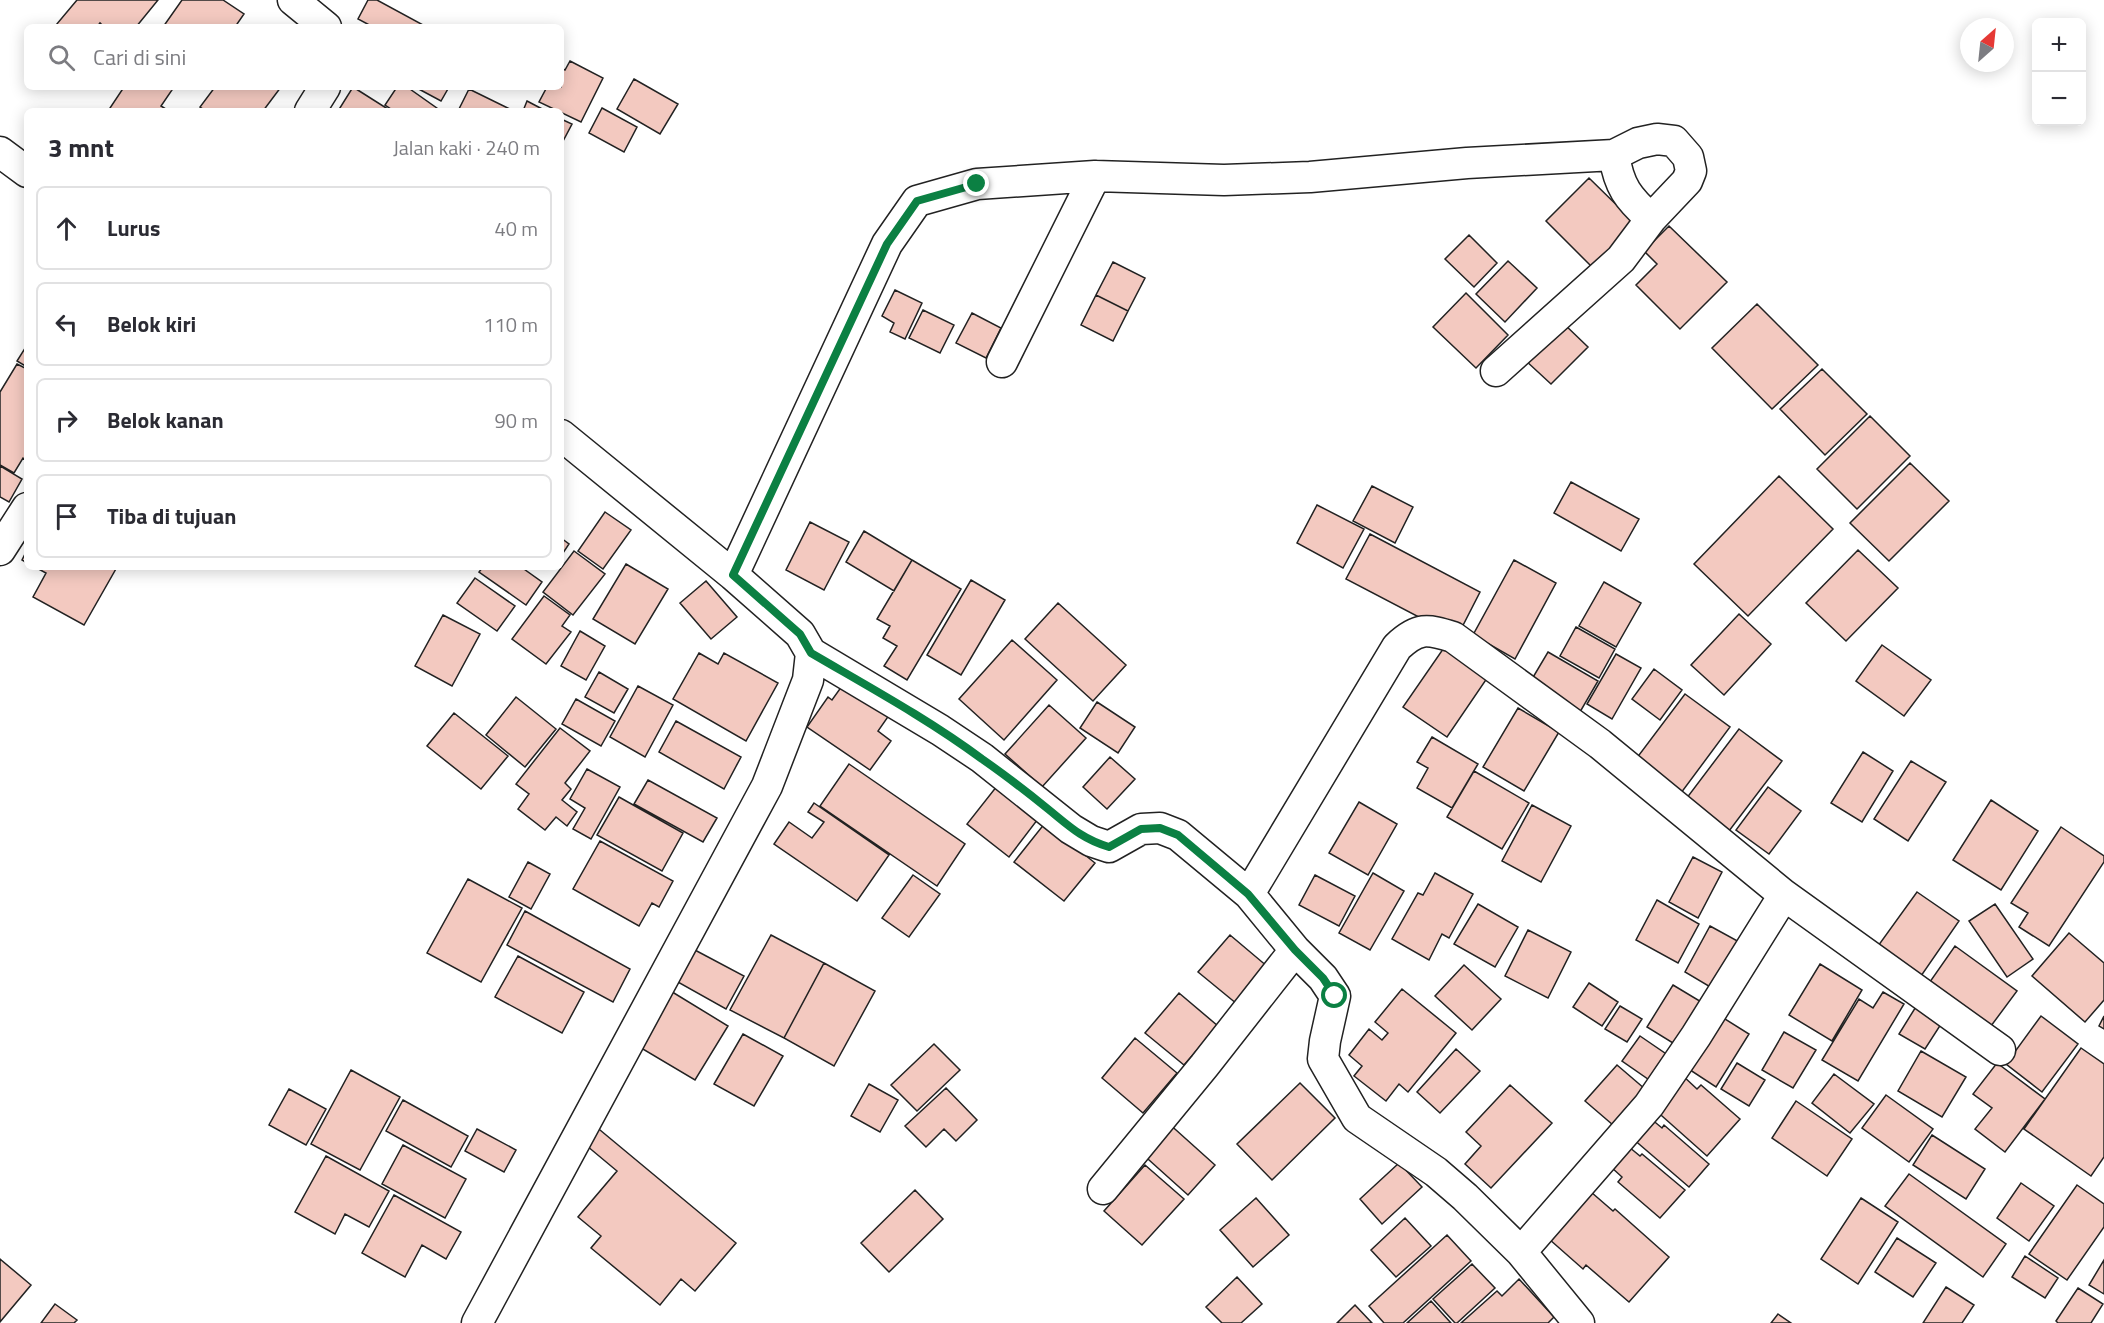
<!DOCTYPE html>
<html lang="id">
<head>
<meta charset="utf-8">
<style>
	body { margin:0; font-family:"Titillium Web",sans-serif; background:#f2f2f3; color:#2b2b33 }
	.controls { position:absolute; right:18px; top:18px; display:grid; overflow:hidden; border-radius:9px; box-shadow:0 3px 15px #0003 }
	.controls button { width:54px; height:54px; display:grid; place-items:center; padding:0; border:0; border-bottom:2px solid #e1e1e2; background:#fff; color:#2b2b33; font:30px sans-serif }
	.compass { position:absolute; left:1960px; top:18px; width:54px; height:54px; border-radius:50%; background:#fff; box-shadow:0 3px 15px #0003; rotate:27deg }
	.stop { position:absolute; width:18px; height:18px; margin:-14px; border:4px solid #0b8043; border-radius:50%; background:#fff }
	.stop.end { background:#0b8043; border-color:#fff; box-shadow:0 2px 6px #0008 }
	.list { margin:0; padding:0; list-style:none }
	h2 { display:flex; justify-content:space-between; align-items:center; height:78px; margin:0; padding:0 24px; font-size:26px }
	h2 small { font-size:20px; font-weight:400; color:#7c7c81 }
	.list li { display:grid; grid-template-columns:39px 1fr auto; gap:18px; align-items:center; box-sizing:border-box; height:84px; margin:0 12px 12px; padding:0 12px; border:2px solid #e1e1e2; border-radius:9px }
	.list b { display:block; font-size:22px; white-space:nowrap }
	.list em { font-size:20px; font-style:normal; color:#7c7c81 }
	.icon { flex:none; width:33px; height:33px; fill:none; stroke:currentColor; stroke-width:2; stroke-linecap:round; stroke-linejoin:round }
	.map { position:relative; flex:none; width:2104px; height:1323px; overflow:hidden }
	.search { position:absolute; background:#fff; box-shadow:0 3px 15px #0003; left:24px; top:24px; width:540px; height:66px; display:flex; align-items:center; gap:15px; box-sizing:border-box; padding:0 21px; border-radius:9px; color:#7c7c81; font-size:22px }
	.panel { position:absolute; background:#fff; box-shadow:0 3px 15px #0003; left:24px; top:108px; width:540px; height:462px; border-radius:9px }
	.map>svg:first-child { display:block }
	.building { fill:#f3c9c0; stroke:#222; stroke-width:1.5 }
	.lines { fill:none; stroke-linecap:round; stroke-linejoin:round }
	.minor-casing { stroke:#222; stroke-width:33 }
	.minor { stroke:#fff; stroke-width:30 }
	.route { stroke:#0b8043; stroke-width:8 }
</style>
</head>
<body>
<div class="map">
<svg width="2104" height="1323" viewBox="0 0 2104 1323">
	<rect width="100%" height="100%" fill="#fff"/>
	<!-- building -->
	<path class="building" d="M77,0H158L136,27H104L100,23L97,27H59L56,25Z
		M182,0H223L244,14L235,27H163Z
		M368,0H377L425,26L373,27L358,19Z
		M570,61L603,78L581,122L539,102L547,87H561V68L565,70Z
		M634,79L678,104L660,134L617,109Z
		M124,87H168L172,90L161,106L169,111H108Z
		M215,87H281L263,111H206L200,107Z
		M353,87L391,111H338Z
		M397,87H407L441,111H394L385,105Z
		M415,87H449L441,101Z
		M469,89L514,111H458Z
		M527,101L546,111H523Z
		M602,108L637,127L624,152L589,133Z
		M561,119L572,124L561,145Z
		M1589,178L1637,225L1594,269L1546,221Z
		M1669,226L1727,282L1680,329L1636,285L1657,264L1644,251Z
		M1469,235L1497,263L1474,287L1445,259Z
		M1508,261L1537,288L1505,322L1476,294Z
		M1113,262L1145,278L1128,311L1096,295Z
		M895,290L922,303L905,339L890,332L894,323L882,316Z
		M1466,293L1508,335L1476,368L1433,327Z
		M1096,295L1128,311L1113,341L1081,325Z
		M1757,304L1818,365L1772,409L1712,348Z
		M923,310L954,325L940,353L909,338Z
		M972,313L1001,328L986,358L956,343Z
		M1562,322L1588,347L1551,384L1525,360Z
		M27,345V367L17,361Z
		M17,364L27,369V461L23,458L14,473L0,465V392Z
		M1822,369L1867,414L1825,455L1780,409Z
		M1870,416L1910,456L1857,509L1817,469Z
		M1910,463L1949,501L1889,561L1850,523Z
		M0,466L22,479L9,502L0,497Z
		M1779,476L1833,529L1748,616L1694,564Z
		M1571,482L1639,519L1621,551L1554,513Z
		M1372,486L1413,507L1395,543L1353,521Z
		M1317,505L1364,529L1343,568L1297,543Z
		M605,512L631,530L603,569L578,551Z
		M810,522L849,542L824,590L786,570Z
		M864,531L912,560L894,591L846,562Z
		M1370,534L1480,592L1457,637L1346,579Z
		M561,538L569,544L561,556Z
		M27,550V563L22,560Z
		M1858,550L1898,588L1846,641L1806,603Z
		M574,551L605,574L573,615L543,592Z
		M912,560L961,589L907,680L884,666L897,646L883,638L890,626L877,619Z
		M1514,560L1556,583L1515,659L1473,635Z
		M626,564L668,589L635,644L593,619Z
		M35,567H117L84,625L33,597L46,573Z
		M483,567H521L542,582L526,605L479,572Z
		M475,578L515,606L497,631L457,603Z
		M971,580L1005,600L961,675L927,655Z
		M706,581L737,617L711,639L680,603Z
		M1604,582L1641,603L1616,647L1579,626Z
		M544,596L570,615L562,626L571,632L546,664L512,639Z
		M1058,603L1126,665L1093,701L1025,639Z
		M1739,614L1771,644L1724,695L1691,665Z
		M443,615L480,634L452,686L415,666Z
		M1576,627L1615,649L1599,678L1560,656Z
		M580,631L605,646L586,680L561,666Z
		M1450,639L1494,668L1447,737L1403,707Z
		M1012,640L1057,680L1004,740L959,699Z
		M1882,645L1931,680L1904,716L1856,681Z
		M1548,652L1598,681L1580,712L1529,684Z
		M699,653L718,664L724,653L778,683L746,741L673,699Z
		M1616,654L1641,668L1612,719L1587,704Z
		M1654,669L1682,690L1660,720L1632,699Z
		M599,672L628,689L614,713L585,697Z
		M847,679L892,711L878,731L891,741L870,770L807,727L828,697L832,700Z
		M638,686L673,705L645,757L610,737Z
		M1685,694L1730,727L1681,793L1636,759Z
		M516,697L556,729L525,767L486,735Z
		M576,699L615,721L601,746L562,724Z
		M1097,702L1135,727L1118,753L1080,728Z
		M1049,705L1086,738L1042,787L1005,754Z
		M1518,708L1559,732L1524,791L1483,767Z
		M454,713L508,756L481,789L427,746Z
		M676,721L741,757L724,789L659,752Z
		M560,728L590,751L565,783L571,789L562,800L577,812L567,826L556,817L545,830L518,809L529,794L516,784Z
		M1739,729L1782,761L1729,831L1686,799Z
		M1432,737L1478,764L1452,808L1417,788L1428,768L1417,762Z
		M1863,752L1893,771L1862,822L1831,803Z
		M1110,757L1135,779L1107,809L1083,787Z
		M1911,761L1946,782L1908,841L1874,819Z
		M849,764L965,844L937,886L820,806Z
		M587,769L620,787L591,839L573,829L585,808L570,799Z
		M1474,771L1529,803L1502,849L1447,817Z
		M648,780L717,818L703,842L634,804Z
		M997,786L1038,819L1009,857L967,824Z
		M1768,787L1801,811L1769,854L1736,830Z
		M619,797L683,833L662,871L597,835Z
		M1991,800L2038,831L2001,890L1953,860Z
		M1359,802L1397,824L1368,875L1329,853Z
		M814,803L889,855L857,901L774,844L789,822L812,838L824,822L808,812Z
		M1532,805L1571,826L1541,882L1502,861Z
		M1045,823L1095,863L1064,901L1014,862Z
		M2061,827L2104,856V862L2049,946L2019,927L2028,913L2011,903Z
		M600,841L673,881L659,907L652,903L639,926L573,889Z
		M1693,857L1722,872L1698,918L1669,902Z
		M528,862L550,874L531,909L509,897Z
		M1373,873L1404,891L1370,950L1339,933Z
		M1435,873L1473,894L1449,938L1442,934L1429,960L1392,939L1418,893L1423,895Z
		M913,875L940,894L909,937L882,918Z
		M1315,875L1355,896L1339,926L1299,905Z
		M468,879L522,908L481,982L427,953Z
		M1917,892L1959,921L1921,976L1878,946Z
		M1657,900L1699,924L1678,963L1636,940Z
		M1478,904L1518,927L1495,967L1454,944Z
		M1995,904L2033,959L2007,977L1969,921Z
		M525,911L630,969L613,1002L507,945Z
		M1710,926L1743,944L1717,991L1685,972Z
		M1528,930L1571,952L1548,998L1505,976Z
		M2069,933L2104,963V1000L2085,1022L2032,976Z
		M771,935L824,963L784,1038L730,1010Z
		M1230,935L1268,967L1237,1004L1198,972Z
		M1955,946L2017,991L1988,1030L1927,986Z
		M693,949L744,976L726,1009L676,981Z
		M518,956L584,992L562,1033L495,997Z
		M824,963L875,991L834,1066L784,1038Z
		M1820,964L1862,990L1832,1041L1789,1015Z
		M1464,965L1501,999L1472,1030L1435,996Z
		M1589,983L1618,1002L1602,1026L1573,1007Z
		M1673,985L1708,1006L1681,1048L1647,1027Z
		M1402,989L1456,1033L1408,1092L1399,1084L1386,1101L1354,1076L1362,1066L1349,1055L1369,1029L1382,1040L1388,1033L1375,1022Z
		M669,990L728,1026L695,1080L636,1045Z
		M1883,992L1904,1004L1858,1081L1822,1060L1859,999L1873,1008Z
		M1179,993L1218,1026L1184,1065L1145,1033Z
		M1917,1005L1943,1021L1925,1049L1899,1034Z
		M1620,1006L1642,1019L1627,1042L1605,1029Z
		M1717,1014L1749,1034L1716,1087L1684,1066Z
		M2041,1016L2078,1044L2042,1092L2006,1064Z
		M2104,1016V1029L2099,1026Z
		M1784,1032L1816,1050L1793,1088L1762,1070Z
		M743,1034L783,1056L754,1106L714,1084Z
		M1640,1036L1675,1060L1658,1086L1622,1061Z
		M1135,1038L1177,1073L1143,1113L1102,1078Z
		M934,1044L960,1070L917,1111L891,1085Z
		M2081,1048L2104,1064V1157L2091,1176L2024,1129Z
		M1456,1049L1480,1071L1440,1113L1417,1092Z
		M1921,1051L1966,1077L1942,1117L1898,1091Z
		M1737,1063L1765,1080L1749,1106L1721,1089Z
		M1997,1063L2045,1099L2005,1152L1975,1129L1992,1108L1973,1094Z
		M1617,1065L1652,1095L1620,1131L1585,1101Z
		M351,1070L400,1097L360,1170L311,1144Z
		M1834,1074L1874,1104L1850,1133L1812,1103Z
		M1682,1075L1697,1089L1701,1085L1740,1119L1707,1156L1653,1108Z
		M1300,1083L1335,1118L1272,1180L1237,1144Z
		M869,1084L898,1100L880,1132L851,1116Z
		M1510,1085L1552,1123L1491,1188L1465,1164L1481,1146L1466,1132Z
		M946,1088L977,1120L956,1141L944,1129L926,1147L905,1126Z
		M289,1089L326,1109L306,1145L269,1125Z
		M1886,1095L1933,1129L1909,1162L1862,1128Z
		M403,1100L468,1136L451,1167L386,1131Z
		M1796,1101L1852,1139L1827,1176L1772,1138Z
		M1650,1118L1662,1128L1664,1125L1709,1164L1689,1187L1632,1138Z
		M1166,1121L1215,1165L1188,1195L1139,1151Z
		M594,1125L736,1243L695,1291L681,1279L660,1305L591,1248L601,1236L578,1217L617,1171L581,1141Z
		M477,1129L516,1150L504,1172L465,1151Z
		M1932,1135L1985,1169L1966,1199L1913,1165Z
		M403,1145L466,1179L445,1218L382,1184Z
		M1629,1147L1640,1156L1642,1154L1685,1190L1660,1218L1618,1182L1622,1177L1611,1167Z
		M326,1156L389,1191L369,1227L345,1214L335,1234L295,1212Z
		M1399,1163L1422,1187L1382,1224L1360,1199Z
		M1145,1165L1184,1199L1142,1245L1104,1211Z
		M1909,1174L2006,1244L1983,1277L1885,1206Z
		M2021,1183L2054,1206L2029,1241L1997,1218Z
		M2077,1185L2104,1204V1227L2067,1280L2029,1254Z
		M915,1190L943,1219L889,1272L861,1243Z
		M1591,1192L1613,1211L1615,1209L1669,1257L1629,1302L1586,1265L1583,1269L1549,1239Z
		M394,1195L461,1232L446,1259L422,1245L405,1277L362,1253Z
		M1256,1198L1289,1235L1253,1267L1220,1230Z
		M1861,1198L1898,1222L1858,1284L1821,1259Z
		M1405,1218L1431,1246L1396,1277L1371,1250Z
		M1447,1235L1471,1261L1403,1323H1384L1369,1306Z
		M1897,1238L1936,1263L1913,1297L1875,1272Z
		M2025,1256L2058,1278L2045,1298L2012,1277Z
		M0,1259L31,1285L0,1322Z
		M2104,1260V1294L2089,1285Z
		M1472,1264L1495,1288L1457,1323H1455L1433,1299Z
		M1237,1277L1262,1304L1241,1323H1222L1206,1307Z
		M1519,1279L1554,1317L1548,1323H1461L1497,1291L1502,1296Z
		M1946,1287L1974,1305L1962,1323H1923Z
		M2078,1288L2103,1304L2091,1323H2058L2056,1321Z
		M1431,1301L1451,1323H1407Z
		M55,1304L77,1320L74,1323H41Z
		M1355,1305L1372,1323H1337Z
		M1778,1314L1791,1323H1771Z"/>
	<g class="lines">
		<defs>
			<path id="minor" d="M293,0L326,27
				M310,111L325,87
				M0,152L27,172
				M1002,362L1095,176
				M1496,371L1621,259L1651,219
				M0,550L27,508
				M733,575L887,244L917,201L977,184L1095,176L1224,180L1310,177L1467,163L1614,155L1638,143L1657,139L1674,141L1688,157L1691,171L1687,181L1651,219C1628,198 1619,187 1614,155
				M811,653L940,730L982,758L1071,829L1091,841L1109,847L1141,829L1160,828L1178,835L1249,894L1295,950L1323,978L1335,996L1325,1041L1323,1059L1357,1118L1436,1172L1465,1197L1521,1252L1579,1323
				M1249,894L1397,647C1418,627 1427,629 1453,637L1600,744L1784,895L2000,1050
				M1103,1189L1204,1066L1295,950
				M1521,1252L1649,1105L1696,1036L1784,895
				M477,1323L767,786L808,680L811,653L800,634L733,575L561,435"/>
		</defs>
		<!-- minor casing -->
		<use href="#minor" class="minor-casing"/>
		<!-- minor -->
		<use href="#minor" class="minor"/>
	</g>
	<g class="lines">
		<!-- route -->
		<path class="route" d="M977,184L917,201L887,244L733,575L800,634L811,653C869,687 928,719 982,759C1005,775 1027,792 1048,809C1069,826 1082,839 1109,847L1141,829L1160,828L1178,835L1248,894L1295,950L1323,978L1335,996"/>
	</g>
</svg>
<div class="controls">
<button>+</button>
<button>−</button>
</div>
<svg class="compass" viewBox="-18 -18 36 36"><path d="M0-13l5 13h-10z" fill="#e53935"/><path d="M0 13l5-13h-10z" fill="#7c7c81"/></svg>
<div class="stop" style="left:1335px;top:996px"></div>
<div class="stop end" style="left:977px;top:184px"></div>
<div class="search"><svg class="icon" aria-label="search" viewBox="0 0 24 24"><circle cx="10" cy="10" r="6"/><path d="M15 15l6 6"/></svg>Cari di sini</div>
<section class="panel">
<h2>3 mnt<small>Jalan kaki · 240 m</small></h2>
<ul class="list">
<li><svg class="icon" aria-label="ahead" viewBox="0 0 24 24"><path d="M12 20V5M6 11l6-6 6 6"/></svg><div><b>Lurus</b></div><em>40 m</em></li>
<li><svg class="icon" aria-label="left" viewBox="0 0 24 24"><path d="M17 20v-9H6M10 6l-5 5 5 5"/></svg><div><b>Belok kiri</b></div><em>110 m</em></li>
<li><svg class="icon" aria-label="right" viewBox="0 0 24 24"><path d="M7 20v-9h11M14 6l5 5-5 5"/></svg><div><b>Belok kanan</b></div><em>90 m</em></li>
<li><svg class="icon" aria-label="arrive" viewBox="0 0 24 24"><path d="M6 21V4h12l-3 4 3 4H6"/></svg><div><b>Tiba di tujuan</b></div></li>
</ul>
</section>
</div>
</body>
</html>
